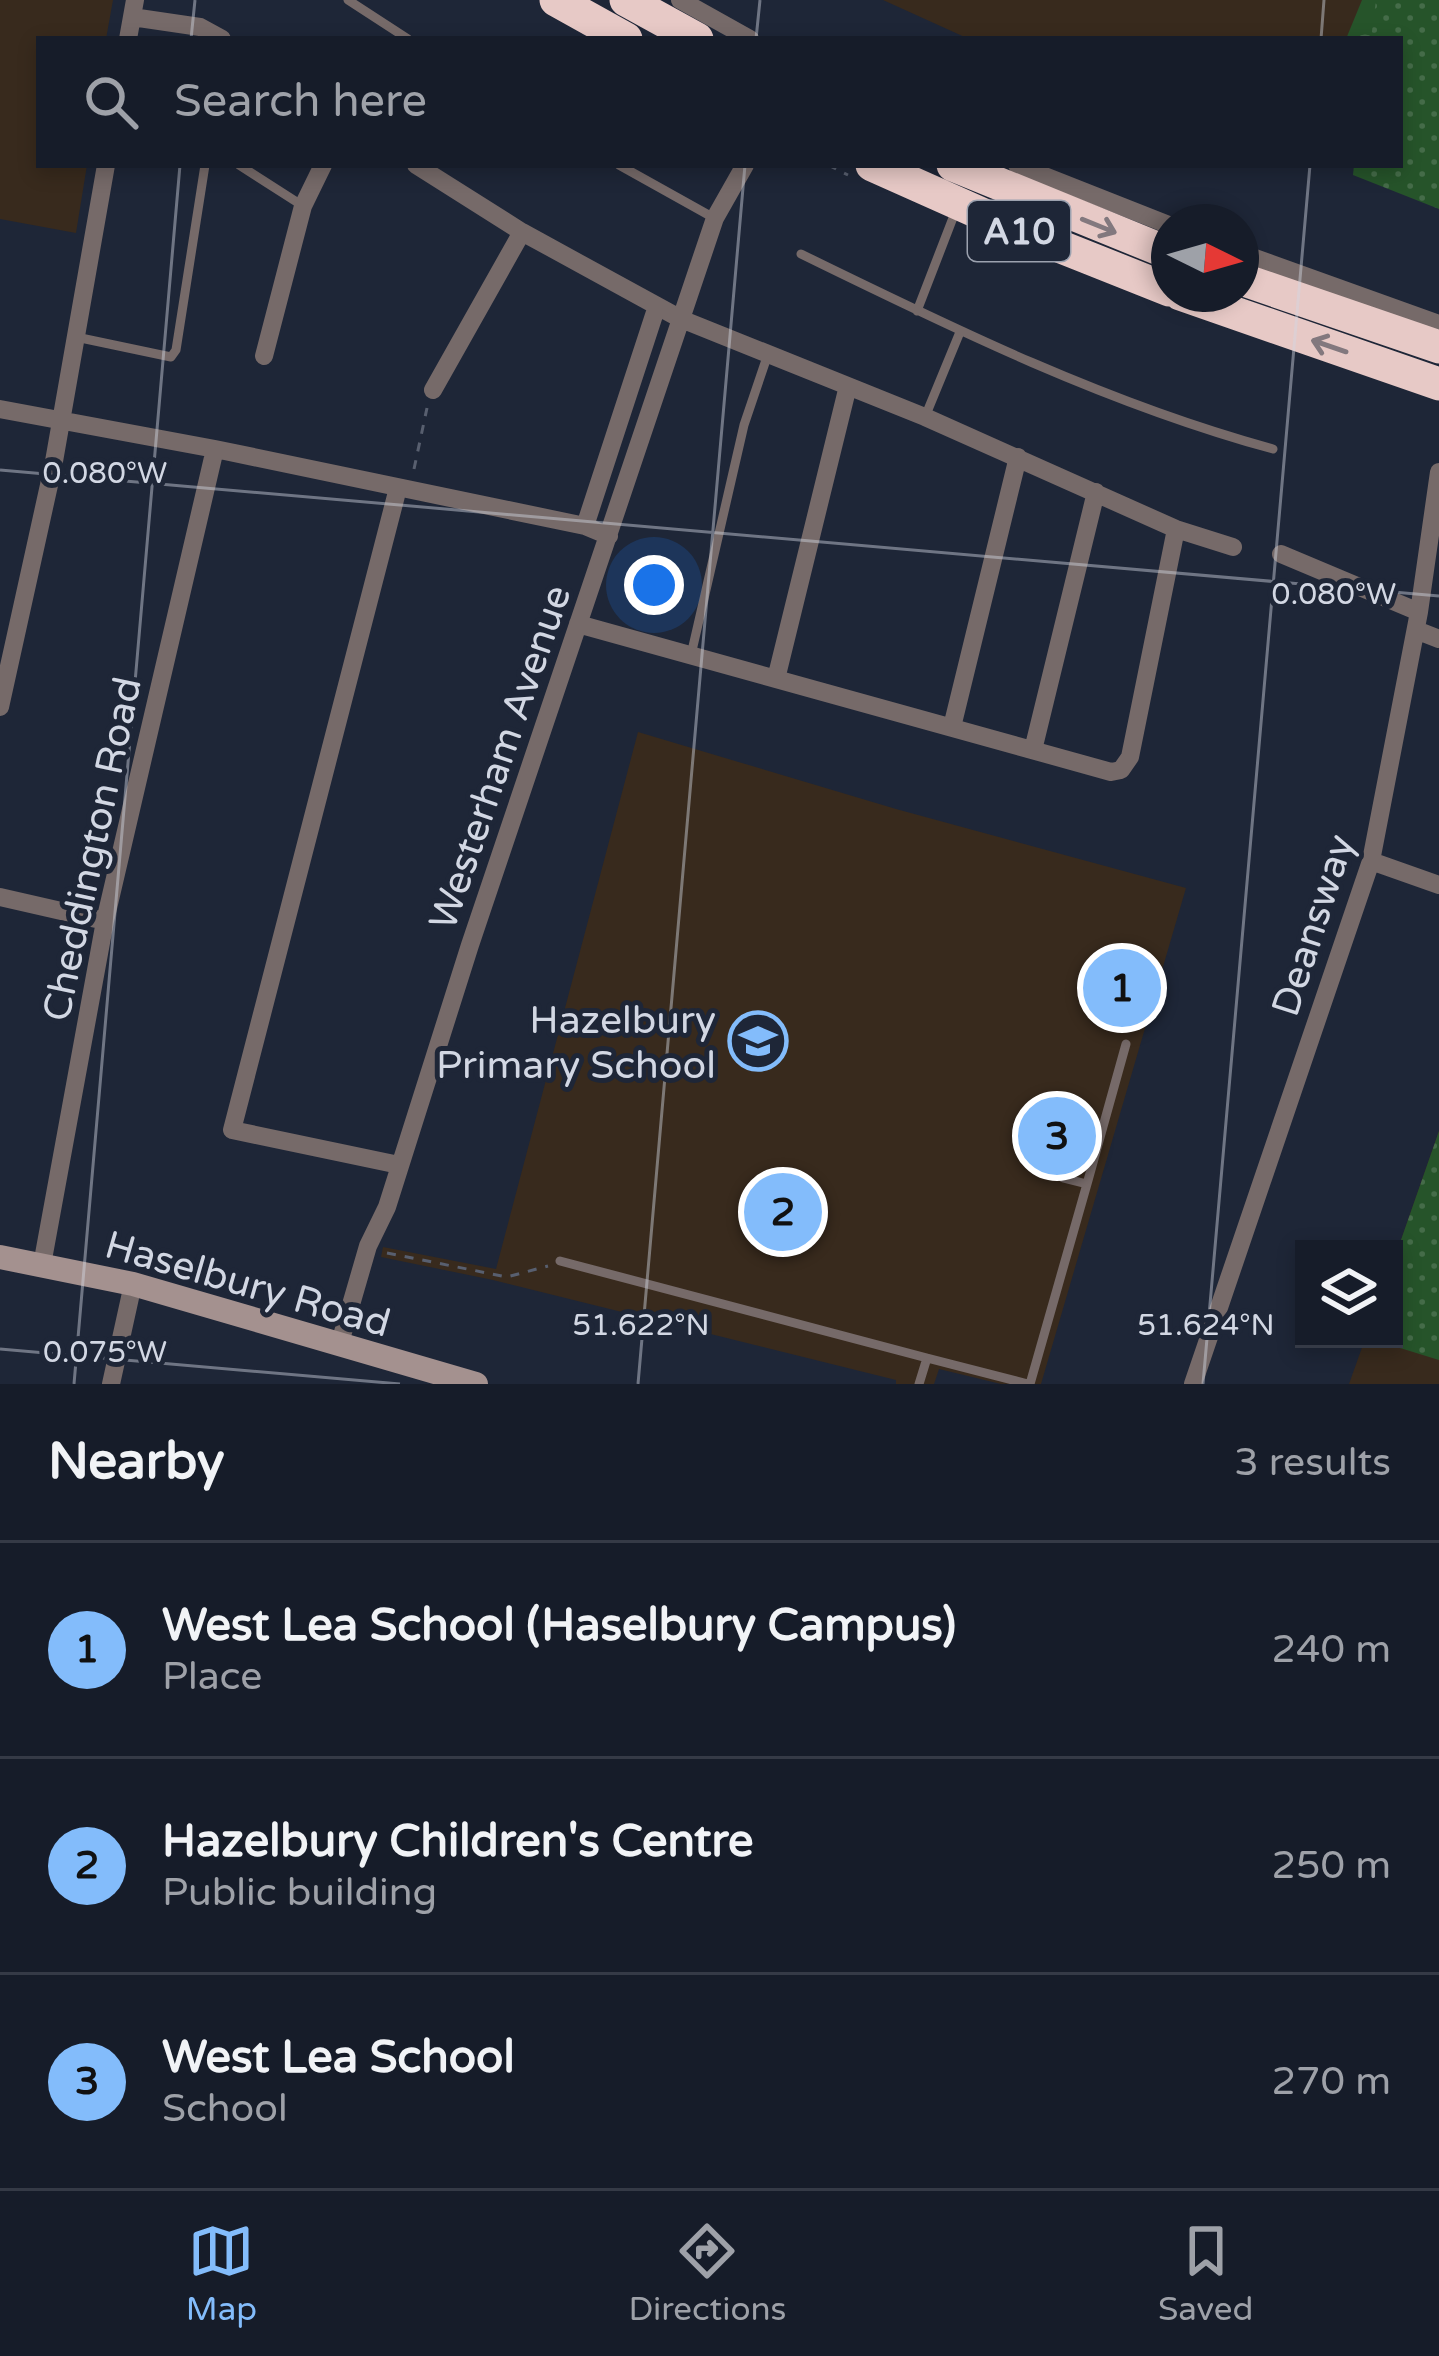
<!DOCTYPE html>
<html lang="en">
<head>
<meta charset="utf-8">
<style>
	body { margin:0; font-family:"Varela Round",sans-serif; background:#1f2531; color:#f1f3f6 }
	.controls { position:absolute; right:36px; bottom:36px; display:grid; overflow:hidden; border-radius:0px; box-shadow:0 6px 18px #0003 }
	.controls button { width:108px; height:108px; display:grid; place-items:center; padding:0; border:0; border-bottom:3px solid #353a46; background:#161c29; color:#f1f3f6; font:60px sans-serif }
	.compass { position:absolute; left:1151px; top:204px; width:108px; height:108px; border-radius:50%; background:#161c29; box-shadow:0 6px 18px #0003; rotate:95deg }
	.you { position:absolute; left:654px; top:585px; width:42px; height:42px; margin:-30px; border:9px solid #fff; border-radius:50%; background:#1a73e8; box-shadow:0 0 0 18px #1a73e833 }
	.badge { display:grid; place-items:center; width:78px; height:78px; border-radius:50%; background:#83bcfb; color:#111; font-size:39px; font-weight:700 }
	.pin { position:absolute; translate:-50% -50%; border:6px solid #fff; box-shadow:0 3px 12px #0006 }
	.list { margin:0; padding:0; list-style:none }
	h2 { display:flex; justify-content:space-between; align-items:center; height:156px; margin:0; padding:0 48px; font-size:51px }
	h2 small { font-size:39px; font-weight:400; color:#9ea1a8 }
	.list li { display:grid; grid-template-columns:78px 1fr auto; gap:36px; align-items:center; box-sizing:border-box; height:216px; padding:0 48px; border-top:3px solid #353a46 }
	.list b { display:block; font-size:45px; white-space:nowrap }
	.list p { margin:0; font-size:39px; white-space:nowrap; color:#9ea1a8 }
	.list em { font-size:39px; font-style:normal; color:#9ea1a8 }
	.icon { flex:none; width:66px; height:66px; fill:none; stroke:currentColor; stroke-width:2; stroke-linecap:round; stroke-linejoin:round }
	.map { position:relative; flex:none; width:1439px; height:1384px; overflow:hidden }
	.search { position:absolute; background:#161c29; box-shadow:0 6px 18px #0003; left:36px; right:36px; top:36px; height:132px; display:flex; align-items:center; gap:30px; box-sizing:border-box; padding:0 42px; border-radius:0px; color:#9ea1a8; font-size:45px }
	.sheet { height:804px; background:#161c29 }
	nav { display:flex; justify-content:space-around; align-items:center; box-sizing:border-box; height:168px; border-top:3px solid #353a46; background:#161c29; font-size:33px; color:#9ea1a8 }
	nav a { display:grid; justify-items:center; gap:6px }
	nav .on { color:#83bcfb }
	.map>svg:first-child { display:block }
	.education { fill:#382a1d }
	.forest { fill:url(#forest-crowns) }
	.park { fill:url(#park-dots) }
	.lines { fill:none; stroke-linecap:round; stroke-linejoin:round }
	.path { stroke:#585f6f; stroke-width:3; stroke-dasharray:9 9; stroke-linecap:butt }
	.lane { stroke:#766a69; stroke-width:9 }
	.street { stroke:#766a69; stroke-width:18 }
	.secondary { stroke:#a4918f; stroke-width:24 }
	.highway { stroke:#e7c9c6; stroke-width:33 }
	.oneway { stroke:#82787e }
	.ticks { fill:none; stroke:#d2d7e3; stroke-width:3; stroke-opacity:0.45 }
	.labels { text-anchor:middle; stroke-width:10; stroke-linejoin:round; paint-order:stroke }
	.shield { fill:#1e2637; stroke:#9ca2af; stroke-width:3 }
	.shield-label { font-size:36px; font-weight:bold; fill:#d2d7e3 }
	.street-label { font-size:39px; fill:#d2d7e3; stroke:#1e2637 }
	.poi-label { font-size:39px; fill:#d2d7e3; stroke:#1e2637; text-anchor:end }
	.ticks-label { font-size:30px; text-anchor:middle; fill:#d2d7e3; stroke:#1e2637; stroke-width:10; stroke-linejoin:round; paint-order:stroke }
</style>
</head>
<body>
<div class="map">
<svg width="1439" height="1384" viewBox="0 0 1439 1384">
	<defs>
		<pattern id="forest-crowns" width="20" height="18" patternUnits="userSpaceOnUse" patternTransform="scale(3)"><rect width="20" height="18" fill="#26542a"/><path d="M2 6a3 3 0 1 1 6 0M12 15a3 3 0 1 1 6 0" fill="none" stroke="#456c49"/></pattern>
		<pattern id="park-dots" width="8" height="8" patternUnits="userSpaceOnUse" patternTransform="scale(3)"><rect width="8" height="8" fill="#26542a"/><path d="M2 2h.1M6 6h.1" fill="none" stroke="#456c49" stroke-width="1.8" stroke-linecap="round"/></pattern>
	</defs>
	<rect width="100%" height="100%" fill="#1e2637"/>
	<!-- education -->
	<path class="education" d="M0,0H113L106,39H39V165H87L76,233L0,219Z
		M883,0H1376L1371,39H969Z
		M638,732L896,809L1186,888L1041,1384H1001L939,1369L934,1384H896V1380L493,1280L381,1257L383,1247L496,1269Z
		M1439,1131V1384H1349L1365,1339H1394V1260Z"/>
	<!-- forest -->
	<path class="forest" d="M1362,0H1384L1380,39H1346Z"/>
	<!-- park -->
	<path class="park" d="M1376,0H1439V209L1353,175L1354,165H1400V39H1371Z
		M1439,1131V1360L1371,1339H1394V1260Z"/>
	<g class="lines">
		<!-- path -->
		<path class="path" d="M828,165L848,175
			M414,469L427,408
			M387,1253L507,1277L548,1266"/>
		<!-- lane -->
		<path class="lane" d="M348,0L408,39
			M239,165L303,206
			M619,165L714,218
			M801,254C954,329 1108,404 1273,449
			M917,311L956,210
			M76,337L171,357L176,350L205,165
			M925,417L960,332
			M691,655L744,425L768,354
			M1087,1184L1126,1044
			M560,1261L927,1358
			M919,1384L927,1358L1028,1384
			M1030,1384L1087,1184L1063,1178"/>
		<!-- street -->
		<path class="street" d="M680,0L750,39
			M132,17L200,27L222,39
			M128,39L135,0
			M416,165L522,232L681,319L925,417L1176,529L1233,547
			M1017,165L1169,225
			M1241,253L1439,324
			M264,356L303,206L323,165
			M433,390L522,232
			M0,409L215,449L585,526L609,536
			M398,488L232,1130L399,1165
			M585,526L657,306
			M1281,554L1419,612
			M578,624L1111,772L1121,770L1130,757L1176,529
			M1416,630L1439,639
			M776,679L848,386
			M0,707L53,467L106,165
			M952,727L1018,457
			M1033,750L1096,492
			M1371,861L1439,885
			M0,897L105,921
			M42,1265L105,921L215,449
			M339,1346L368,1246L387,1207L470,945L715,218L745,165
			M111,1384L133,1284
			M1193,1384L1371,861L1419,612L1439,472"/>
		<!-- secondary -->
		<path class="secondary" d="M0,1257L133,1284L476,1384"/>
		<!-- highway -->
		<path class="highway" d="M556,0L626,39
			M626,0L697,39
			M872,165L1011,227L1169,290
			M953,165L1169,253
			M1241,279L1439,347
			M1180,294L1439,384"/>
	</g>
	<!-- one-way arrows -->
	<defs><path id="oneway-shaft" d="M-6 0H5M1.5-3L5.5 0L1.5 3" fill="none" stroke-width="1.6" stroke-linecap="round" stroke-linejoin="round" transform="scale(3)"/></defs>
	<g class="oneway">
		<use href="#oneway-shaft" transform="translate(1099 226) rotate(22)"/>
		<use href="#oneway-shaft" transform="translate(1329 346) rotate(-161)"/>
	</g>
	<!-- ticks -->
	<path class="ticks" d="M191,39L195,0M756,39L760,0M1321,39L1324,0M0,470L1439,596M0,1349L400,1384M74,1384L180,165M638,1384L745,165M1203,1384L1310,165"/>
	<!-- icons -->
	<defs>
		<symbol id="school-ring" viewBox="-11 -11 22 22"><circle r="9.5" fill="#1e2637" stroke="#83bcfb" stroke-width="1.5"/><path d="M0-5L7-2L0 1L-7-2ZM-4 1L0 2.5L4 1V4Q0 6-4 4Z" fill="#83bcfb"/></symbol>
	</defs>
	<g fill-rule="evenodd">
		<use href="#school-ring" x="725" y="1008" width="66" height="66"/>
	</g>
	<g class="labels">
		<!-- shield labels -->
		<rect class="shield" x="968" y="201" width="102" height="60" rx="9"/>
		<g class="shield-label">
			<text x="1019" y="244">A10</text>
		</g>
		<!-- street labels -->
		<g class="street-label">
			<text transform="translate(499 757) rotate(-71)" y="14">Westerham Avenue</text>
			<text transform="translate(91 849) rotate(-78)" y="14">Cheddington Road</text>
			<text transform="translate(1312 925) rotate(-72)" y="14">Deansway</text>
			<text transform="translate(248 1283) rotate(16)" y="14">Haselbury Road</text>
		</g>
		<!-- poi labels -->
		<g class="poi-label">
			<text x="716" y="1033">Hazelbury<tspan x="716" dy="45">Primary School</tspan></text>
		</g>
	</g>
	<g class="ticks-label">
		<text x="105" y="483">0.080°W</text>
		<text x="1334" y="604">0.080°W</text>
		<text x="641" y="1335">51.622°N</text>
		<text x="1206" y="1335">51.624°N</text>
		<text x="105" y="1362">0.075°W</text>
	</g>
</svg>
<div class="controls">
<button><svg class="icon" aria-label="layers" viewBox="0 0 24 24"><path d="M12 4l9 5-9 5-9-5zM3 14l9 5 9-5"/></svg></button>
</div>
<svg class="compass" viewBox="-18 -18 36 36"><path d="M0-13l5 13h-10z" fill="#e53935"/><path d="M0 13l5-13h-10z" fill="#9ea1a8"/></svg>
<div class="you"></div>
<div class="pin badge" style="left:1122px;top:988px">1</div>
<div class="pin badge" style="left:783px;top:1212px">2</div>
<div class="pin badge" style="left:1057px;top:1136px">3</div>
<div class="search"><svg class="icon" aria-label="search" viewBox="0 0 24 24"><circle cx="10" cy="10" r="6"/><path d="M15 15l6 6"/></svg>Search here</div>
</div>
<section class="sheet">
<h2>Nearby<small>3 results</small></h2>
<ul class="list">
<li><span class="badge">1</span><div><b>West Lea School (Haselbury Campus)</b><p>Place</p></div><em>240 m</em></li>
<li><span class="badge">2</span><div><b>Hazelbury Children's Centre</b><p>Public building</p></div><em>250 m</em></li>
<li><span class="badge">3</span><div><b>West Lea School</b><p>School</p></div><em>270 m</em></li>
</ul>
</section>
<nav>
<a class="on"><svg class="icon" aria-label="map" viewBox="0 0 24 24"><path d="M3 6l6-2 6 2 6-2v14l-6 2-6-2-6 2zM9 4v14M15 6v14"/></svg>Map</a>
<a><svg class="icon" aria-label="directions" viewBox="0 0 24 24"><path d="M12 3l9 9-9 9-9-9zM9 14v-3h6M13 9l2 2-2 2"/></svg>Directions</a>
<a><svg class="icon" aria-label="saved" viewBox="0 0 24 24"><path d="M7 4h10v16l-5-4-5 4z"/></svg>Saved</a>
</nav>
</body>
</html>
